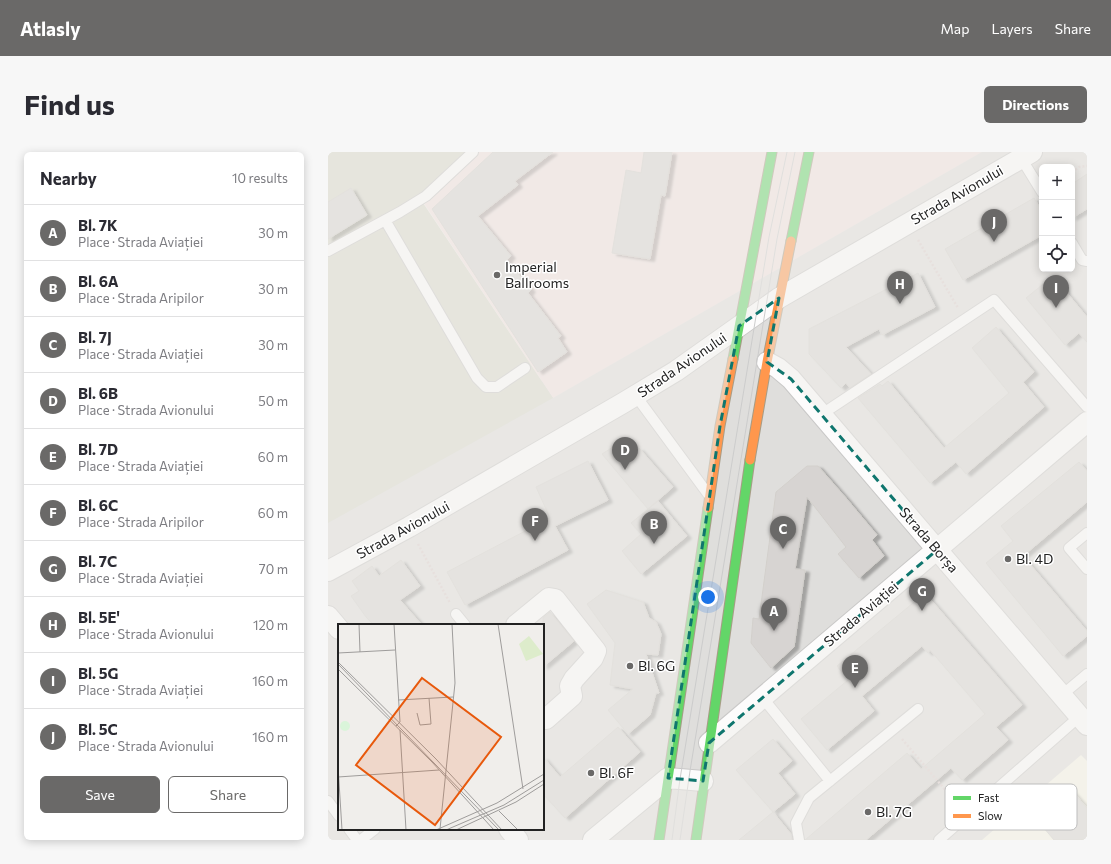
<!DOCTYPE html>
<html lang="en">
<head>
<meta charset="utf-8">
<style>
	body { margin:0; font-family:Commissioner,sans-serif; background:#f7f7f7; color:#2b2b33 }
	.controls { position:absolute; right:12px; top:12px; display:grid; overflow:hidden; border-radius:6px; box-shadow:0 2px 10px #0003 }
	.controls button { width:36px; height:36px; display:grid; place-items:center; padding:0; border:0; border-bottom:1px solid #e1e1e2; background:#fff; color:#2b2b33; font:20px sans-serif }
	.you { position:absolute; left:380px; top:445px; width:14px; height:14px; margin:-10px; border:3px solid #fff; border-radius:50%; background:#1a73e8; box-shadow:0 0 0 6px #1a73e833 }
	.badge { display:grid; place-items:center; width:26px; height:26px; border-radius:50%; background:#6a6968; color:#fff; font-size:13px; font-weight:700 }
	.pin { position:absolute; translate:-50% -33px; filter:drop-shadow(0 1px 2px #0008) }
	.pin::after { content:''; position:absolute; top:21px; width:14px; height:12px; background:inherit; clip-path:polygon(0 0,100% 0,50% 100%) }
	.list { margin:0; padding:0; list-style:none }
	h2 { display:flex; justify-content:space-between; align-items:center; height:52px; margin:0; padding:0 16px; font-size:17px }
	h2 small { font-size:13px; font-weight:400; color:#7c7c81 }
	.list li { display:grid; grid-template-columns:26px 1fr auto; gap:12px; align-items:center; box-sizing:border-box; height:56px; padding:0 16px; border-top:1px solid #e1e1e2 }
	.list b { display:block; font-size:15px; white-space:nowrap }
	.list p { margin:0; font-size:13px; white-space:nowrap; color:#7c7c81 }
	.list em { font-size:13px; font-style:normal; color:#7c7c81 }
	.actions { display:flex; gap:8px; padding:12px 16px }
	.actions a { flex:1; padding:9px 0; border:1px solid #6a6968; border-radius:6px; text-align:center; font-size:14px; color:#6a6968 }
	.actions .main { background:#6a6968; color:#fff }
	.icon { flex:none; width:22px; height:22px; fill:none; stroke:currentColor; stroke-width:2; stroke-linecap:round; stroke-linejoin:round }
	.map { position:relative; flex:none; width:759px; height:688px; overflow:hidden; border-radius:6px }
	header { display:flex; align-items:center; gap:24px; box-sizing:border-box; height:56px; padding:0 20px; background:#6a6968; color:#fff }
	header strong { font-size:19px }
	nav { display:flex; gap:22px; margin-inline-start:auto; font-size:14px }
	.intro { display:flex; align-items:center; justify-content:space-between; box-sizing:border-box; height:96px; padding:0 24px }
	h1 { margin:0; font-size:28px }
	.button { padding:10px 18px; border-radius:6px; background:#6a6968; color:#fff; font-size:14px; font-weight:700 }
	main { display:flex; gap:24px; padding:0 24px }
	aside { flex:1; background:#fff; border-radius:6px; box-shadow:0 2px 10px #0003 }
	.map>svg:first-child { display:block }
	.residential { fill:#dfdedc; fill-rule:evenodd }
	.commercial { fill:#f1e3e1 }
	.education { fill:#f8f7e8 }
	.construction { fill:#d9d9cd }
	.building { fill:#d7d4d2; stroke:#d3d0cc; filter:url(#shadow) }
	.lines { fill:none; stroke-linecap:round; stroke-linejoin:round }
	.lane-casing { stroke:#c9c8c7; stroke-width:12 }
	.street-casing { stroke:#c9c8c7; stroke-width:22 }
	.fast-casing { stroke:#a79c86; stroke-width:11 }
	.slow-casing { stroke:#a79c86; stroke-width:11 }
	.path { stroke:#dccecd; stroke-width:2.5; stroke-dasharray:2 2; stroke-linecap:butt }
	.lane { stroke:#fdfcfc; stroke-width:10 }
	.street { stroke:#fdfcfc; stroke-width:20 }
	.fast { stroke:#63d668; stroke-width:9 }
	.slow { stroke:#ff974d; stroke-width:9 }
	.tram { stroke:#ccc; stroke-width:1 }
	.marked { fill:none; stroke:#0f766e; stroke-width:3; stroke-dasharray:8 5; stroke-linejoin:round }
	.poi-dot { fill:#6a6968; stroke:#fff; stroke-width:1.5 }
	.labels { text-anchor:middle; stroke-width:3; stroke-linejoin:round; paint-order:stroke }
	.street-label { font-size:14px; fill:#222; stroke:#fff }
	.poi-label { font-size:14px; fill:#222; stroke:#fff; text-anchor:start }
	.inset-road { fill:none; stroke:#9e9c9b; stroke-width:1 }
	.view { fill:#e8590c; fill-opacity:0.15; stroke:#e8590c; stroke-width:2 }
	.inset-edge { fill:none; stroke:#222; stroke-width:2 }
	.key { fill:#fff; stroke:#bdbdbd; stroke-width:1 }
	.key-label { font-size:11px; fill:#222 }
</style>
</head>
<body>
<header>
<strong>Atlasly</strong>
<nav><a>Map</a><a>Layers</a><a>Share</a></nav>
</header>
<div class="intro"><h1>Find us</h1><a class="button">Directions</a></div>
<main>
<aside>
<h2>Nearby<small>10 results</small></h2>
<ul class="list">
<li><span class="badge">A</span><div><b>Bl. 7K</b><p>Place · Strada Aviației</p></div><em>30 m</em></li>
<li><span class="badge">B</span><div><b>Bl. 6A</b><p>Place · Strada Aripilor</p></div><em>30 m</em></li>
<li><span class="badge">C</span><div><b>Bl. 7J</b><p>Place · Strada Aviației</p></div><em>30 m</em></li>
<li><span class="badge">D</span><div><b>Bl. 6B</b><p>Place · Strada Avionului</p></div><em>50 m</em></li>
<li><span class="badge">E</span><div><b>Bl. 7D</b><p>Place · Strada Aviației</p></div><em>60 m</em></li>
<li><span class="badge">F</span><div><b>Bl. 6C</b><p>Place · Strada Aripilor</p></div><em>60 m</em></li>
<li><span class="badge">G</span><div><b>Bl. 7C</b><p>Place · Strada Aviației</p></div><em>70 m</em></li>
<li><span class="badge">H</span><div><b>Bl. 5E'</b><p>Place · Strada Avionului</p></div><em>120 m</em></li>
<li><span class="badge">I</span><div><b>Bl. 5G</b><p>Place · Strada Aviației</p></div><em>160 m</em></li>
<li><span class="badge">J</span><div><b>Bl. 5C</b><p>Place · Strada Avionului</p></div><em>160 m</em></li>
</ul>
<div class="actions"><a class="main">Save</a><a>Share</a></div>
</aside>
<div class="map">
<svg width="759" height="688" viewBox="0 0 759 688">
	<defs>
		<filter id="shadow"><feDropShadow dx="4.5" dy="2.5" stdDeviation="1" flood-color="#0004"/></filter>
	</defs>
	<rect width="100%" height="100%" fill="#f0eeeb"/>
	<!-- residential -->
	<path class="residential" d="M388,0H759V688H0V346L140,266L260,205ZM714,15H744V117H714ZM11,473H215V677H11Z"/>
	<!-- commercial -->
	<path class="commercial" d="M139,0H654L225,246L91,44Z"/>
	<!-- education -->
	<path class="education" d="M753,603L759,609V688H654Z"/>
	<!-- construction -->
	<path class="construction" d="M0,0H139L91,45L225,246L0,371Z"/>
	<!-- building -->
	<path class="building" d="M165,0H225L187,29L190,33L150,64L183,104L179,108L203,138L200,141L233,184L230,186L239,200L210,220L104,57Z
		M316,0H344L337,44L333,43L322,107L284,101L298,18L313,21Z
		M759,22V57L744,66V32Z
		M23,36L39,63L0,87V50Z
		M706,46L714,59V83L635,128L617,97Z
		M590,121L607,155L554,183L551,177L518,195L543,222L522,236L518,231L513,236L481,202V177Z
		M725,124L759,165V190L751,181L737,193L698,146Z
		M668,175L706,220L695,230L716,255L638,322L628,310L602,331L530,246L552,232L554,234L560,229L616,296L681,241L644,196Z
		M294,292L307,299L311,296L345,335L320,357L274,302L288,293Z
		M260,309L280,348L227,374L240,398L137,453L119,420L222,366L208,335Z
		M751,310L759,319V350L695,404L759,479V484L735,504L658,411L685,389L673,374Z
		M479,314H490L518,346L549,383L544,388L556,404L531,426L510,402L518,395L479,345L467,417L477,418L466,495L443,516L423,491L425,466L431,467L448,340Z
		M330,349L359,384L313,422L294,399L313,382L303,371Z
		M73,408L92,434L72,448L94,473H46L38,465L23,444L31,439L24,429L44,414L51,424Z
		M278,438L315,450L321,466L328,470L333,482L330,503L318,502L331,541H328L322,563L300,582L280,558L305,537L282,533L287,491L259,452Z
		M597,441L694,553L668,575L680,588L634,628L623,616L538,688H477L579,601L593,617L657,562L602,498L600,501L594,494L534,544L546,559L499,598L473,567L520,528L509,514Z
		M222,460L246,489L215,515V466Z
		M290,575L312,600L237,666L215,642V605L232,625Z
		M445,587L464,609L450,621L467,642L445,660L408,618Z
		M738,632L759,656V688H726L704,662Z
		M445,660L463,682L464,688H411Z"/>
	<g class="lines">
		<defs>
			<path id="lane" d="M693,6L714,40
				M57,68L149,226L158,235H169L197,216
				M744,91L754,108L759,109
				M0,99L72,60L98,44L145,0
				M308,244L380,342
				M494,262L666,148L759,255
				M759,381L741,396L759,417
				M128,462L137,473
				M734,543L759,522
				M434,545L502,629
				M0,649L11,664
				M21,677L29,688
				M33,688L47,677
				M471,688L468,671L481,646L590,557
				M611,688L752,564"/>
			<path id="street" d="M439,210L450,216L463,227L759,573
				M0,419L81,375L295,251L348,219L451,146L704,0
				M0,464L11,477
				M188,473L221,446L227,447L268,499L265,506L246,527L242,534L244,544L218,567
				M381,591L759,270
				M181,677L190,688
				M265,688L340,626L375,629"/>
			<path id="fast" d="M463,89L481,0
				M405,207L444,0
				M331,688L380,356
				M368,688L422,308"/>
			<path id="slow" d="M422,308L439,210L463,89
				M380,356L392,274L405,207"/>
		</defs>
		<!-- lane casing -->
		<use href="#lane" class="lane-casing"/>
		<!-- street casing -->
		<use href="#street" class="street-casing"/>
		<!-- fast casing -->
		<use href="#fast" class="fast-casing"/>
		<!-- slow casing -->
		<use href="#slow" class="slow-casing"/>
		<!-- path -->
		<path class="path" d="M744,20L751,15L759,14
			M590,88L630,156
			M90,392L122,451
			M574,587L630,653"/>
		<!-- lane -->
		<use href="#lane" class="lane"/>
		<!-- street -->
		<use href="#street" class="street"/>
		<!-- fast -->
		<use href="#fast" class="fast"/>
		<!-- slow -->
		<use href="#slow" class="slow"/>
		<!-- tram -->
		<path class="tram" d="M344,688L352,627L441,85L459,0
			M352,688L362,619L449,87L467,0"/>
	</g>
	<!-- marked area -->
	<path d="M0 0H759V688H0ZM451,146L439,210L463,227L609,398L381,591L375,629L340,626L392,274L411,174Z" fill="#f0eeeb" fill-opacity=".55" fill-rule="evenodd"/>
	<path class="marked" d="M451,146L439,210L463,227L609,398L381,591L375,629L340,626L392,274L411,174Z"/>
	<!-- markers -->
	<g class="poi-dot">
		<circle cx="169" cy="123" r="4"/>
		<circle cx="680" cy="407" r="4"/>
		<circle cx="302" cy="514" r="4"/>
		<circle cx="263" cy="621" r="4"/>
		<circle cx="540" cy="660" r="4"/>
	</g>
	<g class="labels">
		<!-- street labels -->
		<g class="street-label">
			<text transform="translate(629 43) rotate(-30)" y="5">Strada Avionului</text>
			<text transform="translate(354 213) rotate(-34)" y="5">Strada Avionului</text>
			<text transform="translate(75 378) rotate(-29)" y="5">Strada Avionului</text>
			<text transform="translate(601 388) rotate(49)" y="5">Strada Borșa</text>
			<text transform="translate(533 462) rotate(-40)" y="5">Strada Aviației</text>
		</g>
		<!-- poi labels -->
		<g class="poi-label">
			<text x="177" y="120">Imperial<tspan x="177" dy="16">Ballrooms</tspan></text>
			<text x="688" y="412">Bl. 4D</text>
			<text x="310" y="519">Bl. 6G</text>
			<text x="271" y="626">Bl. 6F</text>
			<text x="548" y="665">Bl. 7G</text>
		</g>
	</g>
	<!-- overview -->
	<g transform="translate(10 472)">
		<rect width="206" height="206" fill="#f0eeeb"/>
		<path d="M191,12L205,30L188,37L181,20Z" fill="#ddeccb"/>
		<path d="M2 102a5 5 0 1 1 10 0a5 5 0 1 1-10 0Z" fill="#daf5da"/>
		<path class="inset-road" d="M21,0L22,28M56,0L62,98L58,102M160,0L185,165M0,29L57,26M0,38L98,135L164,206M0,40L161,206M0,45L94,138L156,206M60,76L115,73M79,89L82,101L93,100L91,74M62,106L68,206M0,142L4,206M0,153L101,146M161,187L180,206M102,205L117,59L114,0M98,206L159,179L206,150M108,206L166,181L206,156M118,206L178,178L206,160"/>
		<path class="view" d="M84,54L163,113L97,201L18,141Z"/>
		<rect width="206" height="206" class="inset-edge"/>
	</g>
	<!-- legend -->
	<rect x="617" y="632" width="132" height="46" rx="6" class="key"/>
	<rect x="625" y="644" width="18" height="4" fill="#63d668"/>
	<rect x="625" y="662" width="18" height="4" fill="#ff974d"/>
	<g class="key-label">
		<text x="650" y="650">Fast</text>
		<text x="650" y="668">Slow</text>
	</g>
</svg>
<div class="controls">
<button>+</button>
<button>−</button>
<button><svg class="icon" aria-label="locate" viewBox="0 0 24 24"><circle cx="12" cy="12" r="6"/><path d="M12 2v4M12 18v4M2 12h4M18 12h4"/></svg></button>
</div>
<div class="you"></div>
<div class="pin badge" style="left:446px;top:479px">A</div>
<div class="pin badge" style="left:326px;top:392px">B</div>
<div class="pin badge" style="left:455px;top:397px">C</div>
<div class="pin badge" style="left:297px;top:318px">D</div>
<div class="pin badge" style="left:527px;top:536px">E</div>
<div class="pin badge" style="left:207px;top:389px">F</div>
<div class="pin badge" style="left:594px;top:459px">G</div>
<div class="pin badge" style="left:572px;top:152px">H</div>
<div class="pin badge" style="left:728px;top:156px">I</div>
<div class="pin badge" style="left:666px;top:90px">J</div>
</div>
</main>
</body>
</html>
